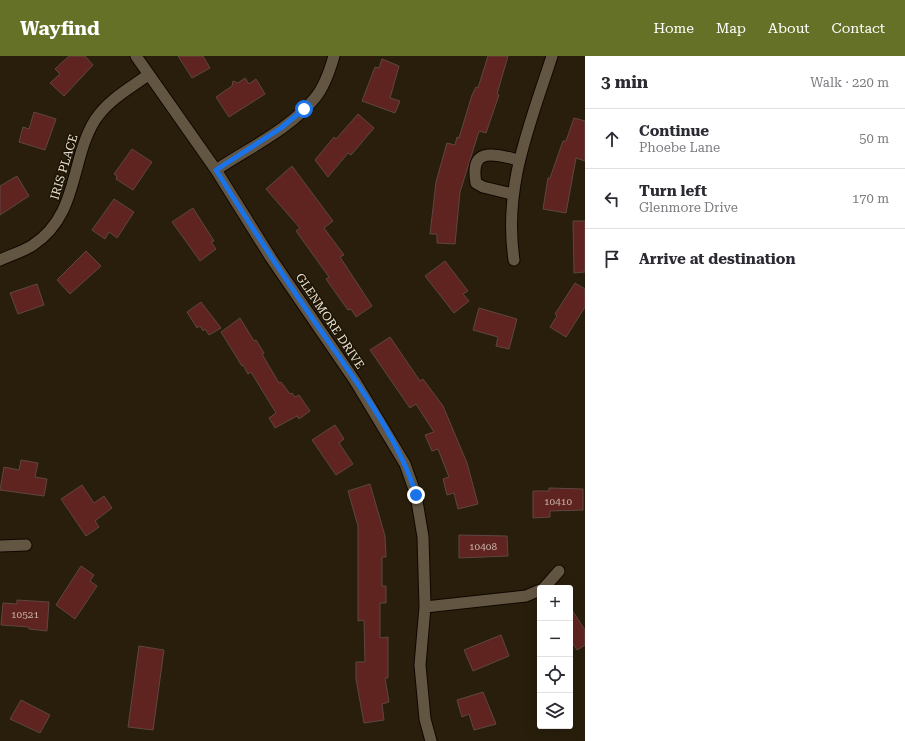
<!DOCTYPE html>
<html lang="en">
<head>
<meta charset="utf-8">
<style>
	body { margin:0; font-family:"Roboto Serif",serif; background:#f2f2f3; color:#2b2b33 }
	.controls { position:absolute; right:12px; bottom:12px; display:grid; overflow:hidden; border-radius:4px; box-shadow:0 4px 16px #0002 }
	.controls button { width:36px; height:36px; display:grid; place-items:center; padding:0; border:0; border-bottom:1px solid #e1e1e2; background:#fff; color:#2b2b33; font:20px sans-serif }
	.stop { position:absolute; width:12px; height:12px; margin:-9px; border:3px solid #1a73e8; border-radius:50%; background:#fff }
	.stop.end { background:#1a73e8; border-color:#fff; box-shadow:0 1px 4px #0008 }
	.list { margin:0; padding:0; list-style:none }
	h2 { display:flex; justify-content:space-between; align-items:center; height:52px; margin:0; padding:0 16px; font-size:17px }
	h2 small { font-size:13px; font-weight:400; color:#7c7c81 }
	.list li { display:grid; grid-template-columns:26px 1fr auto; gap:12px; align-items:center; box-sizing:border-box; height:60px; padding:0 16px; border-top:1px solid #e1e1e2 }
	.list b { display:block; font-size:15px; white-space:nowrap }
	.list p { margin:0; font-size:13px; white-space:nowrap; color:#7c7c81 }
	.list em { font-size:13px; font-style:normal; color:#7c7c81 }
	.icon { flex:none; width:22px; height:22px; fill:none; stroke:currentColor; stroke-width:2; stroke-linecap:round; stroke-linejoin:round }
	.map { position:relative; flex:none; width:585px; height:685px; overflow:hidden }
	header { display:flex; align-items:center; gap:24px; box-sizing:border-box; height:56px; padding:0 20px; background:#647127; color:#fff }
	header strong { font-size:19px }
	nav { display:flex; gap:22px; margin-inline-start:auto; font-size:14px }
	main { display:flex }
	aside { flex:1; background:#fff }
	.map>svg:first-child { display:block }
	.building { fill:#5f241f; stroke:#5e4643 }
	.lines { fill:none; stroke-linecap:round; stroke-linejoin:round }
	.minor-casing { stroke:#110700; stroke-width:13 }
	.minor { stroke:#625642; stroke-width:11 }
	.route { stroke:#1a73e8; stroke-width:5 }
	.labels { text-anchor:middle; stroke-width:3; stroke-linejoin:round; paint-order:stroke }
	.number-label { font-size:10px; fill:#c6b2a8 }
	.street-label { font-size:12px; fill:#e9e2d6; stroke:#1e1403 }
</style>
</head>
<body>
<header>
<strong>Wayfind</strong>
<nav><a>Home</a><a>Map</a><a>About</a><a>Contact</a></nav>
</header>
<main>
<div class="map">
<svg width="585" height="685" viewBox="0 0 585 685">
	<rect width="100%" height="100%" fill="#281e0b"/>
	<!-- building -->
	<path class="building" d="M69,0H85L93,9L64,40L50,27L60,18L55,13Z
		M178,0H203L210,12L192,22Z
		M488,0H508L497,38L499,39L486,77L479,75L460,136L455,188L437,187V178H430L436,126L447,87L455,89L457,81L459,82L472,39L476,31L478,32Z
		M382,3L399,10L390,42L400,45L395,57L362,45L375,11L379,12Z
		M245,22L249,28L256,23L265,38L229,61L216,41L232,30L233,25L238,27Z
		M34,56L56,63L45,94L19,86L23,71L29,73Z
		M358,58L374,72L351,99L348,97L328,121L315,104L334,81L336,83Z
		M574,62L585,65V105L576,102L566,157L543,153L548,122H550L563,85H566Z
		M132,93L152,106L133,134L116,123L117,120L114,118Z
		M292,110L333,165L324,172L344,199L340,201L372,250L356,261L351,253L348,254L326,223L329,221L296,175L300,172L266,133Z
		M17,120L29,140L0,159V130Z
		M114,143L134,156L117,182L109,176L105,183L92,174Z
		M193,152L214,185L211,186L216,193L200,205L172,166Z
		M573,165H585V216L574,217Z
		M86,195L101,210L70,238L57,224Z
		M445,205L468,235L463,238L469,245L454,257L425,220Z
		M575,227L585,233V251L566,281L550,271L557,260L555,258Z
		M37,228L44,249L18,258L10,237Z
		M201,246L221,272L209,279L205,273L203,275L200,270L197,272L187,256Z
		M479,252L517,263L509,293L496,290L498,281L473,274Z
		M240,262L254,285L256,284L264,297L262,298L279,327L281,326L290,338L292,337L295,341L299,339L310,355L299,363L297,360L275,372L269,362L276,357L251,316L248,318L243,309L242,310L221,276Z
		M390,281L420,325L423,323L443,350L467,407L478,448L458,453L454,437L447,439L443,423L449,421L438,393L432,395L425,379L434,376L416,348L410,352L370,294Z
		M335,369L344,383L339,387L353,408L336,419L312,384Z
		M21,404L38,407L35,421L47,423L44,440L0,434L4,411L19,414Z
		M370,428L385,480L386,501H382V530H386V547H380V582L388,581V622H385L389,646L382,648L384,664L364,667L356,623V606H365L364,564L358,565V470L348,435Z
		M82,429L94,447L104,440L112,452L95,465L99,471L86,480L61,443Z
		M549,432L583,433V454L550,455V461L533,462V435H549Z
		M459,479L507,480L508,500L459,502Z
		M81,510L94,519L90,525L97,530L75,563L56,549Z
		M17,544L49,546L47,575L29,573V571L1,569L3,547L17,548Z
		M570,551L585,574V589L577,594L570,583Z
		M501,579L509,600L473,615L464,594Z
		M139,590L164,594L153,674L128,671Z
		M483,636L496,668L474,674L469,658L462,661L457,644Z
		M21,644L50,659L40,677L10,663Z"/>
	<g class="lines">
		<defs>
			<path id="minor" d="M136,0L216,114L271,202L355,325L405,408L416,439L423,481L425,551L420,609L425,663L431,685
				M216,114C249,92 290,73 315,42C325,30 330,14 334,0
				M512,138L483,131L476,127C469,89 496,99 519,104
				M0,204C11,199 24,195 33,189C79,159 70,104 95,64C108,44 130,32 148,19
				M514,204C503,130 530,69 552,0
				M0,490L26,489
				M544,532L559,515
				M425,551L526,540L540,534"/>
		</defs>
		<!-- minor casing -->
		<use href="#minor" class="minor-casing"/>
		<!-- minor -->
		<use href="#minor" class="minor"/>
	</g>
	<g class="lines">
		<!-- route -->
		<path class="route" d="M304,53L281,72L216,114C249,167 283,220 319,272C353,321 399,382 416,439"/>
	</g>
	<g class="labels">
		<!-- number labels -->
		<g class="number-label">
			<text x="558" y="449">10410</text>
			<text x="483" y="494">10408</text>
			<text x="25" y="562">10521</text>
		</g>
		<!-- street labels -->
		<g class="street-label">
			<text transform="translate(64 111) rotate(-73)" y="4">IRIS PLACE</text>
			<text transform="translate(330 265) rotate(56)" y="4">GLENMORE DRIVE</text>
		</g>
	</g>
</svg>
<div class="controls">
<button>+</button>
<button>−</button>
<button><svg class="icon" aria-label="locate" viewBox="0 0 24 24"><circle cx="12" cy="12" r="6"/><path d="M12 2v4M12 18v4M2 12h4M18 12h4"/></svg></button>
<button><svg class="icon" aria-label="layers" viewBox="0 0 24 24"><path d="M12 4l9 5-9 5-9-5zM3 14l9 5 9-5"/></svg></button>
</div>
<div class="stop" style="left:304px;top:53px"></div>
<div class="stop end" style="left:416px;top:439px"></div>
</div>
<aside>
<h2>3 min<small>Walk · 220 m</small></h2>
<ul class="list">
<li><svg class="icon" aria-label="ahead" viewBox="0 0 24 24"><path d="M12 20V5M6 11l6-6 6 6"/></svg><div><b>Continue</b><p>Phoebe Lane</p></div><em>50 m</em></li>
<li><svg class="icon" aria-label="left" viewBox="0 0 24 24"><path d="M17 20v-9H6M10 6l-5 5 5 5"/></svg><div><b>Turn left</b><p>Glenmore Drive</p></div><em>170 m</em></li>
<li><svg class="icon" aria-label="arrive" viewBox="0 0 24 24"><path d="M6 21V4h12l-3 4 3 4H6"/></svg><div><b>Arrive at destination</b></div></li>
</ul>
</aside>
</main>
</body>
</html>
